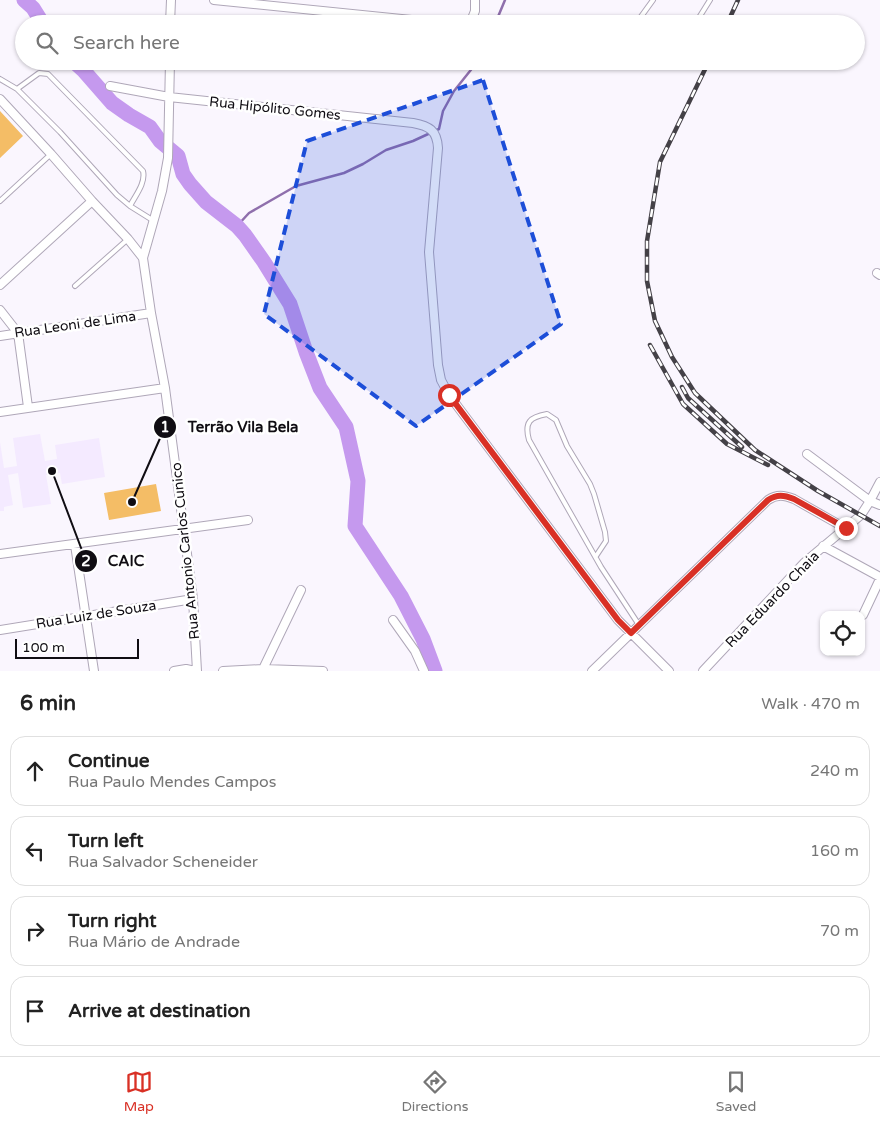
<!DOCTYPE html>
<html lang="en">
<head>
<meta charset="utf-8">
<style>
	body { margin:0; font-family:"Varela Round",sans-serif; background:#f2f2f2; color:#222 }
	.controls { position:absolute; right:15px; bottom:15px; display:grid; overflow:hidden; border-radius:10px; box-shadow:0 1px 4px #0004 }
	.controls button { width:45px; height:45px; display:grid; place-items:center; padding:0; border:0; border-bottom:1px solid #e0e0e0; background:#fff; color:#222; font:25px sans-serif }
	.scale { position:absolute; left:15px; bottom:12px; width:124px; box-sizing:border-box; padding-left:5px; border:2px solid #100d13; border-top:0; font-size:14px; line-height:18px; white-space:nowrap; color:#100d13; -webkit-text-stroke:4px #fff; paint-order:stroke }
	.stop { position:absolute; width:15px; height:15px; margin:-11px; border:4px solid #d93025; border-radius:50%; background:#fff }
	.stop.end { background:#d93025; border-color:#fff; box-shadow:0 1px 5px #0008 }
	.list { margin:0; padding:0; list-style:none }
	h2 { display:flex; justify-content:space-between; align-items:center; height:65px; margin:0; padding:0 20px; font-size:21px }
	h2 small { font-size:16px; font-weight:400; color:#767676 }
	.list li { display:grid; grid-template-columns:32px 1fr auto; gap:15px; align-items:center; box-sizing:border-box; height:70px; margin:0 10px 10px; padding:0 10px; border:1px solid #e0e0e0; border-radius:15px }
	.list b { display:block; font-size:19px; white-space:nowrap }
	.list p { margin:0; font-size:16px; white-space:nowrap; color:#767676 }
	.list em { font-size:16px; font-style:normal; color:#767676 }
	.icon { flex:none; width:28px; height:28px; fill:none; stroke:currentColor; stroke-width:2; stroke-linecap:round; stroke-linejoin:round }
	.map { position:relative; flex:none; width:880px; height:671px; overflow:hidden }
	.search { position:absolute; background:#fff; box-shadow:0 1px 4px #0004; left:15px; right:15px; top:15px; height:55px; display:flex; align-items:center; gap:12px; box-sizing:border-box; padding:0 18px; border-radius:28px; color:#767676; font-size:19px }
	.sheet { height:385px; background:#fff }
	nav { display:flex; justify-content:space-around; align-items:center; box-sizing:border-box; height:70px; border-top:1px solid #e0e0e0; background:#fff; font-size:14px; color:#767676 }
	nav a { display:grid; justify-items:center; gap:2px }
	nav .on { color:#d93025 }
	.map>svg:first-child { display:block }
	.built { fill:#f4eaff }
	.grass { fill:#f4bd66 }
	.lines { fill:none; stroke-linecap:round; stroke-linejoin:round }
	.stream { stroke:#8f6fac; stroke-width:2.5 }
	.river { stroke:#c599ee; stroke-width:15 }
	.lane-casing { stroke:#afa7b8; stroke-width:6 }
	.street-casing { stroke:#afa7b8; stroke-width:10 }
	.lane { stroke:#fff; stroke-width:4 }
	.street { stroke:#fff; stroke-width:8 }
	.rail-casing { stroke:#444147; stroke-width:4.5 }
	.rail { stroke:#fff; stroke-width:2.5; stroke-dasharray:8; stroke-linecap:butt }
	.route { stroke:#d93025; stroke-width:6 }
	.marked { fill:#1d4ed8; fill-opacity:0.2; stroke:#1d4ed8; stroke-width:4; stroke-dasharray:10 6; stroke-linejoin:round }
	.labels { text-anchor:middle; stroke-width:5; stroke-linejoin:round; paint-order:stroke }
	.street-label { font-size:14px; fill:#100d13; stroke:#fff }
	.leader { fill:none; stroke:#100d13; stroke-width:2 }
	.callout-dot { fill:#100d13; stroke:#fff; stroke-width:2 }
	.mark-label { font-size:15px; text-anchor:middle; font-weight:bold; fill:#fff }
	.callout-label { font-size:15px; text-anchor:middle; font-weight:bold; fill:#100d13; stroke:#fff; stroke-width:5; stroke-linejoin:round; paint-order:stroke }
</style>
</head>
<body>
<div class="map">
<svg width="880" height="671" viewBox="0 0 880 671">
	<rect width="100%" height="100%" fill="#faf6fe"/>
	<!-- built -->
	<path class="built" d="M40,434L45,461L57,459L55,445L99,438L105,477L62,484L60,473L46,475L51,504L23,508L18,473L8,475L13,505L4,507V511H0V442L4,468L17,466L13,438Z"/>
	<!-- grass -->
	<path class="grass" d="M0,111L23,136L0,158Z
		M156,484L161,511L109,520L104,493Z"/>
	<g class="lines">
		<!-- stream -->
		<path class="stream" d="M495,24L505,0
			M237,226L249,213L296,186L344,173L363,164L386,150L413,141L439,129L443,111L454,91L478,61"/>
		<!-- river -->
		<path class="river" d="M24,0L33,8L43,24
			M73,61L84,71L112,103L129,115L150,127L160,141L178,156L183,174L190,184L206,202L237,226L245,235L264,262L290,304L306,352L320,388L346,427L358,481L355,526L401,596L423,639L435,671"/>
		<defs>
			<path id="lane" d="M640,18L653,0
				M695,24L710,0
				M0,79L17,89L60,132L117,195L130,206L154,221
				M17,89L39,73L48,74L143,171C146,183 135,196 130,206
				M0,201L51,154
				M75,286L128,239
				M596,556L606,541L605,532L594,494L590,484L567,446L556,420L547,414C530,417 524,422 529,440L601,567L639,625"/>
			<path id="street" d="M214,0L451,24
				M170,24L171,0
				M463,24L471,21L475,11V0
				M110,86L169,97L413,123C429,126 437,130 438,148L429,252L438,365L441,380L449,395L618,620L669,671
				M0,99L51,154L92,201L128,239L143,258L151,313L165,388L174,456L193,599L197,671
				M143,258L162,191L168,158L170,61
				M877,273L880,275
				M0,285L92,201
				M0,310L18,333L28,407
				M0,336L151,313
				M0,412L165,388
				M807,454L870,501L880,505
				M75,545L94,671
				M823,546L880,577
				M0,554L248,520
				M863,615L880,579
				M393,620L415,651L424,671
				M0,630L193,599
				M263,669L301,590
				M174,671L186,669L195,671
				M223,671L263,669L323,671
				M592,671L768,500C777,494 784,495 794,499L845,528
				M703,671L805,562L861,515L870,501L880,482"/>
		</defs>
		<!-- lane casing -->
		<use href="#lane" class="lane-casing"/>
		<!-- street casing -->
		<use href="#street" class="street-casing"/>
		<!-- lane -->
		<use href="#lane" class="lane"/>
		<!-- street -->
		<use href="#street" class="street"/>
		<defs>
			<path id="rail" d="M727,24L738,0
				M709,61L660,162L647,241V281L655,321L672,357L695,393L755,450L818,491L880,526
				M650,345L683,404L727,444L768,465
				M682,387L688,398L742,447"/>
		</defs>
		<!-- rail casing -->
		<use href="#rail" class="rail-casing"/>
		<!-- rail -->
		<use href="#rail" class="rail"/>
	</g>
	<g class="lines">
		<!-- route -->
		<path class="route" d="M449,395L618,620L631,633L768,500C777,494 784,495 794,499L846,528"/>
	</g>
	<!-- marked area -->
	<path class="marked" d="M483,80L561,324L416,426L264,314L307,141Z"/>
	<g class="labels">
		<!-- street labels -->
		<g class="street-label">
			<text transform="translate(275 108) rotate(6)" y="5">Rua Hipólito Gomes</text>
			<text transform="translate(75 324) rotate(-8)" y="5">Rua Leoni de Lima</text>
			<text transform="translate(185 551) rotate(-96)" y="5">Rua Antonio Carlos Cunico</text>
			<text transform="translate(772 599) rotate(-46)" y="5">Rua Eduardo Chaia</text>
			<text transform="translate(96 614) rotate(-9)" y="5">Rua Luiz de Souza</text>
		</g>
	</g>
	<!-- callouts -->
	<path class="leader" d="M132 502L165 427M52 471L86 561"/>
	<g class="callout-dot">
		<circle cx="132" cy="502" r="5"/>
		<circle cx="52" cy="471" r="5"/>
		<circle cx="165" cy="427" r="12"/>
		<circle cx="86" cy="561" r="12"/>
	</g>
	<g class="mark-label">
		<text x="165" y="432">1</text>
		<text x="86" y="566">2</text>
	</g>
	<g class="callout-label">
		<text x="243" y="432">Terrão Vila Bela</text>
		<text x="126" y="566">CAIC</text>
	</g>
</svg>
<div class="controls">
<button><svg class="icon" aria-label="locate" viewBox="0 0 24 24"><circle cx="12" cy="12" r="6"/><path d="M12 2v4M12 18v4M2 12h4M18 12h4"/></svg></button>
</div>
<div class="scale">100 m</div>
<div class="stop" style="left:449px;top:395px"></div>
<div class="stop end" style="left:846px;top:528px"></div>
<div class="search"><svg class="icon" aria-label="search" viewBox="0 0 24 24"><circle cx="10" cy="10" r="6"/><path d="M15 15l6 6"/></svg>Search here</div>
</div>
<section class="sheet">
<h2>6 min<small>Walk · 470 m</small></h2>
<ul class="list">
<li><svg class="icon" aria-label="ahead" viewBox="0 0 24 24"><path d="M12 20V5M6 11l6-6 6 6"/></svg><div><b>Continue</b><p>Rua Paulo Mendes Campos</p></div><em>240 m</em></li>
<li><svg class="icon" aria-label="left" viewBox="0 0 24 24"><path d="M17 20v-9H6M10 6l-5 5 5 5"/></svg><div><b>Turn left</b><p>Rua Salvador Scheneider</p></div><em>160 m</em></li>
<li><svg class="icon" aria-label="right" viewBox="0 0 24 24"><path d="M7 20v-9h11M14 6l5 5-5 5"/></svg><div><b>Turn right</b><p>Rua Mário de Andrade</p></div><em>70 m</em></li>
<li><svg class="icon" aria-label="arrive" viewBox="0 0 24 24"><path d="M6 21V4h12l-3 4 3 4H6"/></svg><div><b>Arrive at destination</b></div></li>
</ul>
</section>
<nav>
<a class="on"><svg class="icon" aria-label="map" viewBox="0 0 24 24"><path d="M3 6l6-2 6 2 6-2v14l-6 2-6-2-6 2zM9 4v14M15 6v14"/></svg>Map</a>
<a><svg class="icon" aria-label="directions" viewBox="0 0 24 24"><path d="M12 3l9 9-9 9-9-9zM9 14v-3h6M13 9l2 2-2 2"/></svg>Directions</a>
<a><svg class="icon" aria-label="saved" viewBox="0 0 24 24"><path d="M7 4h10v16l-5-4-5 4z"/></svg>Saved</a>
</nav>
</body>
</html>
